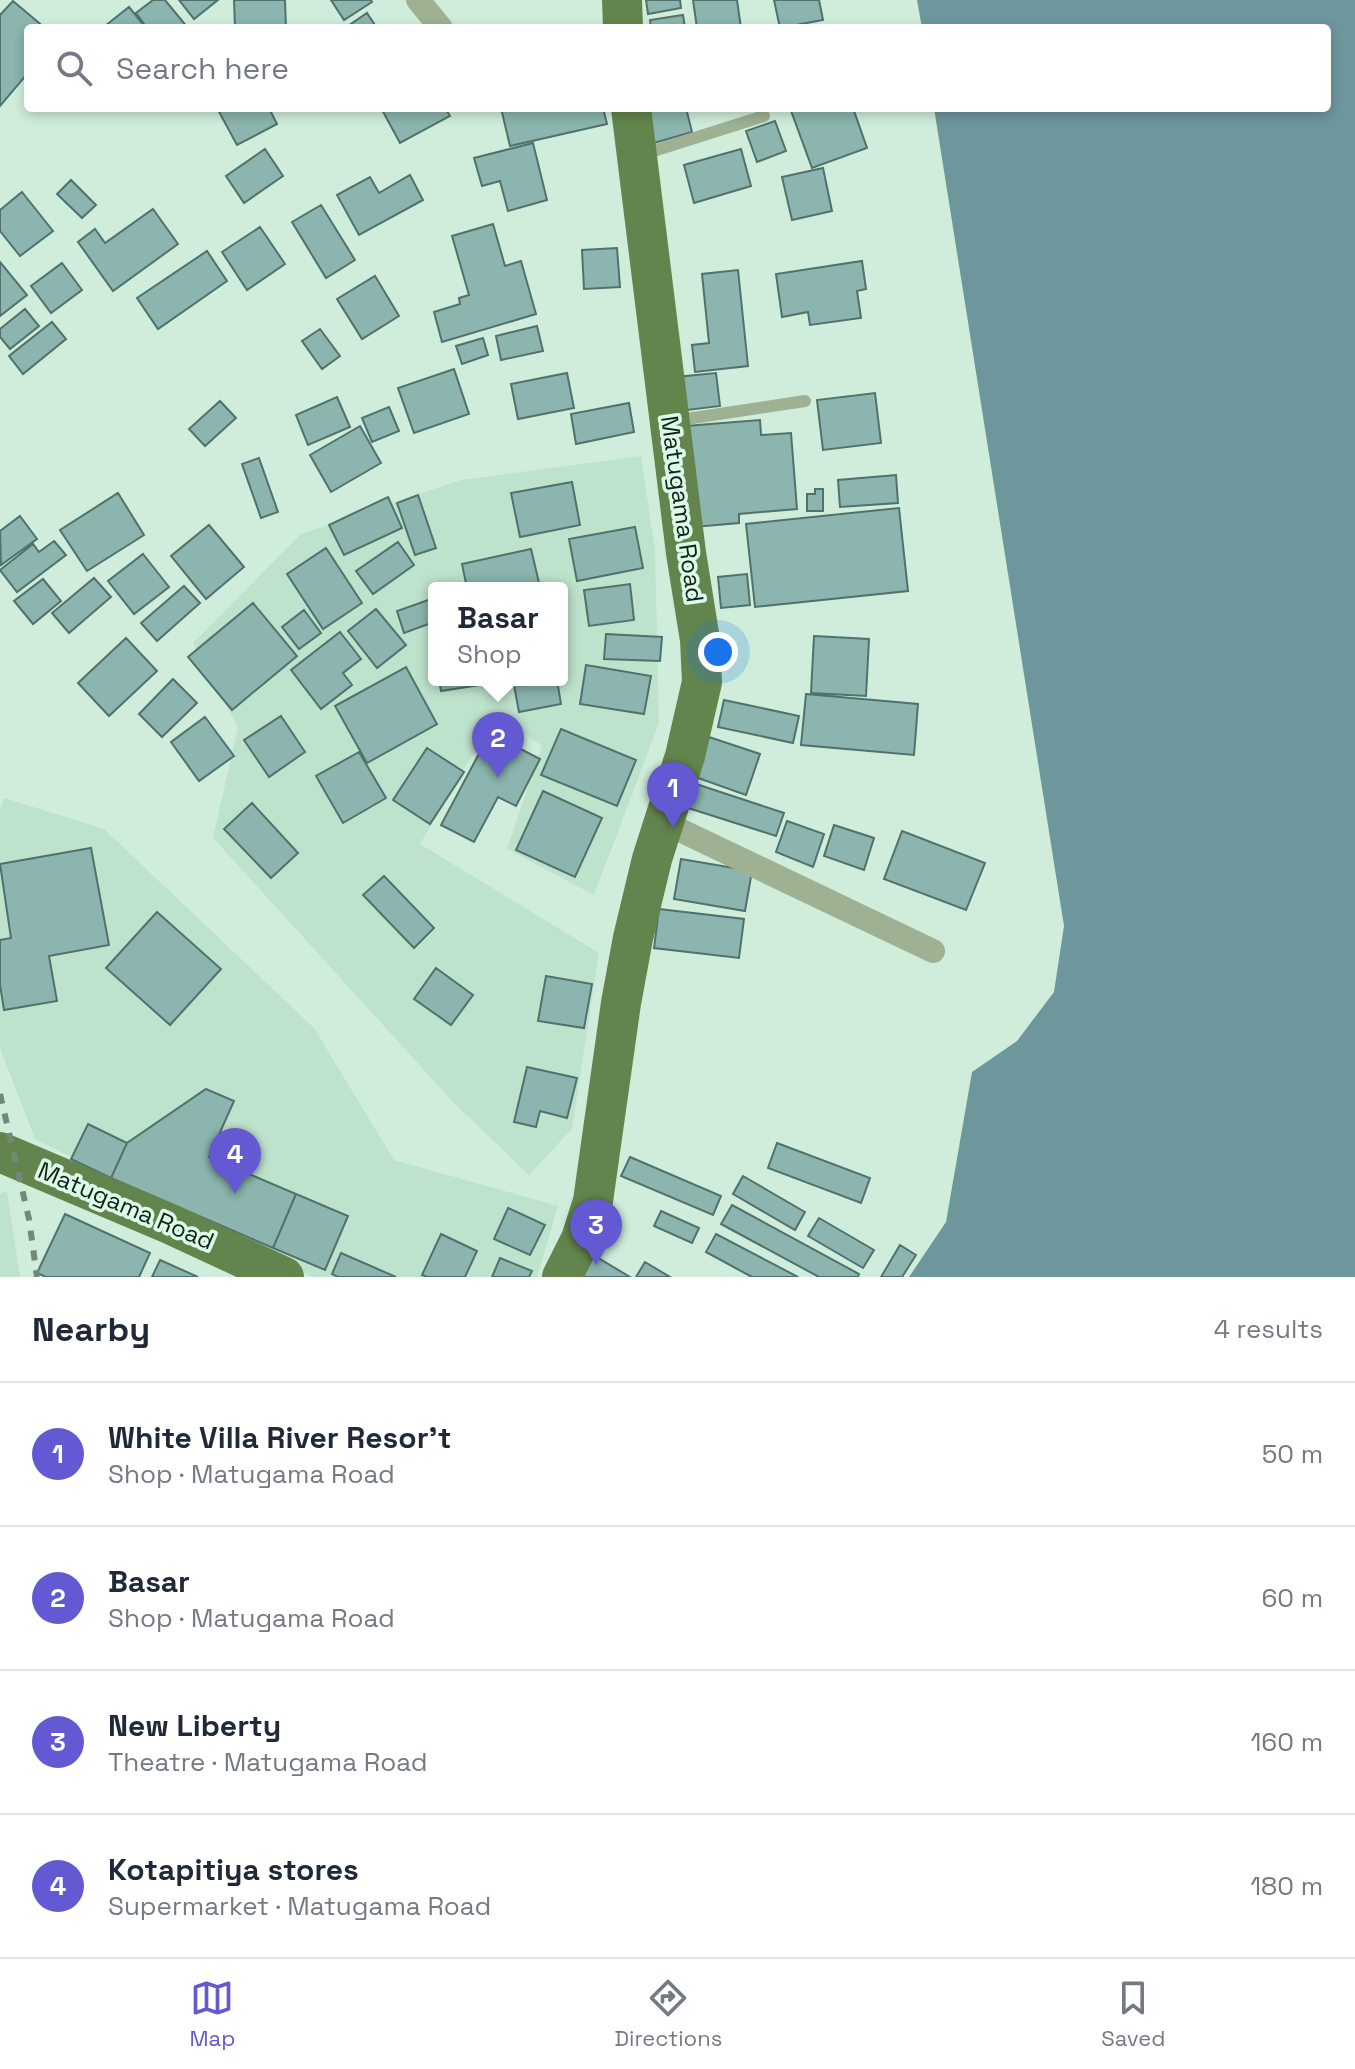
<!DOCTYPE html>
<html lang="en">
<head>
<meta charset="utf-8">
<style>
	body { margin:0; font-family:"Space Grotesk",sans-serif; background:#f2f2f3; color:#1f2937 }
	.you { position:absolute; left:718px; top:652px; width:28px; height:28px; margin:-20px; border:6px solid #fff; border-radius:50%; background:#1a73e8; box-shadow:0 0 0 12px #1a73e833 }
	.badge { display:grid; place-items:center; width:52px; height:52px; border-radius:50%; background:#6359d2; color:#fff; font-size:26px; font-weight:700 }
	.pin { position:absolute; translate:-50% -66px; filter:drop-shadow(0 2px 4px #0008) }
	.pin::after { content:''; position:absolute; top:42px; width:28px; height:24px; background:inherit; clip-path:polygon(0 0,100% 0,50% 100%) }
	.popup { position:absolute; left:428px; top:582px; width:140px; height:104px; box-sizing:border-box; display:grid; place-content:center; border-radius:8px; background:#fff; filter:drop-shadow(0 2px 6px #0005); font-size:26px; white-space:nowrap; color:#747a83 }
	.popup b { font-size:30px; color:#1f2937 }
	.popup::after { content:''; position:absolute; left:50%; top:100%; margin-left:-16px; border:16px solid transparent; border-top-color:#fff }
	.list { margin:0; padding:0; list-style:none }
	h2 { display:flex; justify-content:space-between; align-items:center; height:104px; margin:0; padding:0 32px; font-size:34px }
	h2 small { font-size:26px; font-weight:400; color:#747a83 }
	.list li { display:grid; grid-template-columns:52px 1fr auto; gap:24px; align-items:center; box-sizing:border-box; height:144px; padding:0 32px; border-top:2px solid #e0e1e3 }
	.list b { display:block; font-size:30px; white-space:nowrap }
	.list p { margin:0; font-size:26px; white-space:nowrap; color:#747a83 }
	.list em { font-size:26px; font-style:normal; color:#747a83 }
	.icon { flex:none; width:44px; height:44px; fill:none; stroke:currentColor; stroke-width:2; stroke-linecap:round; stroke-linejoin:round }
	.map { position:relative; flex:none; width:1355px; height:1277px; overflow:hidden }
	.search { position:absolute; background:#fff; box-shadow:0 4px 12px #0003; left:24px; right:24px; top:24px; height:88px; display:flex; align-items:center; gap:20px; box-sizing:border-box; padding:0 28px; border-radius:8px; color:#747a83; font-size:30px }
	.sheet { height:680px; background:#fff }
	nav { display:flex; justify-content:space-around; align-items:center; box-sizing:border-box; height:112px; border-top:2px solid #e0e1e3; background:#fff; font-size:22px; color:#747a83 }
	nav a { display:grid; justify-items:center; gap:4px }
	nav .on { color:#6359d2 }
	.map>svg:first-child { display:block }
	.built { fill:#bee3cd; fill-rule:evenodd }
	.water { fill:#6d979d }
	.building { fill:#8bb5ae; stroke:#50726c; stroke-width:2 }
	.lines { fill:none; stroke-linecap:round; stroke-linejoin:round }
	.lane { stroke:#9eb193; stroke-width:12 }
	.street { stroke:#9eb193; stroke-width:24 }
	.primary { stroke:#63854d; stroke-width:40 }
	.rail { stroke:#73887b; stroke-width:6; stroke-dasharray:10 10; stroke-linecap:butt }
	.labels { text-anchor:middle; stroke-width:7; stroke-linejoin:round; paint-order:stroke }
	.street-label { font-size:24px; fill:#152019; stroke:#dcfae8 }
</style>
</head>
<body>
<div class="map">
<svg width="1355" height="1277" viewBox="0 0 1355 1277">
	<rect width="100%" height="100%" fill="#cfedda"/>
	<!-- built -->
	<path class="built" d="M641,456L655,550L659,723L594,895L507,849L542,746L496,715L420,844L599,953L572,1129L529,1175L453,1102L213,838L238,727L193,643L301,534L461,480ZM434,588H562V680H434Z
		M4,798L104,829L314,1028L394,1160L558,1206L537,1277H313L35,1139L0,1048V809Z
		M7,1191L20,1277H0V1194Z"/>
	<!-- water -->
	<path class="water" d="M917,0H1355V1277H909L946,1222L972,1072L1017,1041L1054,992L1064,926L934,108H1327V28H922Z"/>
	<!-- building -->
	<path class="building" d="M153,0H165L188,28H147L136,13Z
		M179,0H218L194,19Z
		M234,0H285L286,28H235Z
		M331,0H371L372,2L344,20Z
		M646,0H680L681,8L648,14Z
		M693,0H737L741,28H697Z
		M774,0H819L823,20L780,28Z
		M13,1L45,28H28V73L0,106V15Z
		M129,7L146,28H106L105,26Z
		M367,13L377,28H345Z
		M683,15L685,28H651L650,20Z
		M217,108H269L277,124L237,145Z
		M381,108H445L450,116L400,143Z
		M501,108H603L607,124L510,146Z
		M645,108H686L692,132L654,143Z
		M790,108H853L867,148L812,168Z
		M775,121L786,151L757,162L746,131Z
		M533,143L547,200L508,211L500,181L482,186L474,158Z
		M265,149L283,176L244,203L226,176Z
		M741,149L751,186L694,203L684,165Z
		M823,168L832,211L792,220L782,177Z
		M410,175L423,200L359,235L337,195L370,177L379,193Z
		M71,180L96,205L82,218L57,194Z
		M22,192L53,231L20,256L0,231V210Z
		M321,205L355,260L326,278L292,222Z
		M153,209L178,244L113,291L78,242L95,229L105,243Z
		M493,224L505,266L521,261L536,314L442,342L434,312L460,304L459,298L469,295L452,236Z
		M260,227L285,264L247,290L222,252Z
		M617,248L620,287L584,289L582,250Z
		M207,251L227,281L158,329L137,298Z
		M862,261L866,289L857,291L861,318L810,325L808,312L782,317L776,274Z
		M0,262L27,295L0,316Z
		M62,263L82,290L51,313L31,286Z
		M738,270L748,366L695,372L692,345L709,343L702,274Z
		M375,276L399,316L362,339L337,299Z
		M25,309L39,326L10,349L0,337V329Z
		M52,322L66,339L23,374L9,356Z
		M537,326L543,351L501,360L496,336Z
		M320,329L340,356L322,369L302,341Z
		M483,338L488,355L462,364L456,346Z
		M454,369L469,414L414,433L398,388Z
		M567,373L574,408L518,419L511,384Z
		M716,373L720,406L679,411L676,377Z
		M875,393L881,443L823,450L817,400Z
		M337,397L350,427L308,445L296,415Z
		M220,401L236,418L205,446L189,429Z
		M629,403L634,432L576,444L571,414Z
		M389,407L399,431L372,442L362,418Z
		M760,420L761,435L791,433L797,509L739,514V523L694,527L686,426Z
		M360,426L381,463L331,492L310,455Z
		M259,458L278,512L261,518L242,464Z
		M896,475L898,503L840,507L838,480Z
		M572,482L580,525L520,537L511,493Z
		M815,489H823V511H807V494H815Z
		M118,493L144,535L87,571L60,530Z
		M418,495L436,548L415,555L397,503Z
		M388,497L402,528L344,555L329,525Z
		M899,508L908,591L755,607L746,524Z
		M20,516L37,539L1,565L0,531Z
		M209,525L244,567L206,599L171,556Z
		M635,527L643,568L577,581L569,539Z
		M54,541L66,555L17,592L0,570L33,544L39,552Z
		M398,542L414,565L373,594L356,571Z
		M326,548L362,603L323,629L287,574Z
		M531,549L540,587L467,588L462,564Z
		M143,554L169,587L134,614L108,581Z
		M747,574L750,605L721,608L718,577Z
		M94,578L111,597L69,633L52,613Z
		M43,579L61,601L33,624L14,601Z
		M630,584L634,620L589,626L584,590Z
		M184,586L200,603L157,641L141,623Z
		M434,598V622L404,633L397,611Z
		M253,603L297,656L232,710L188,657Z
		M376,609L406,645L377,668L348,631Z
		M304,610L321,633L299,649L282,627Z
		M340,632L361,659L343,673L352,685L321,709L291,670Z
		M606,634L662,637L660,661L604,659Z
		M814,636L869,639L866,696L811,693Z
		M126,638L157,671L109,716L78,683Z
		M586,665L651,676L644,714L580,704Z
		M406,667L437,724L367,763L335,706Z
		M173,679L197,703L162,737L139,714Z
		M439,680H499V682L441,691Z
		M513,680H557L561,704L519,712Z
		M806,694L918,704L914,755L801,745Z
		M724,700L799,716L793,743L718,727Z
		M281,716L305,752L269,777L244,740Z
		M205,717L234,756L199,781L171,742Z
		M561,729L636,760L617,806L541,775Z
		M490,733L540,759L516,806L498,797L474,842L441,825Z
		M709,737L760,754L746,795L695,777Z
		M427,748L464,772L430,824L393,800Z
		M359,752L386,798L343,823L316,776Z
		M690,782L784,813L776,836L682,806Z
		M543,791L602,818L575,877L516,850Z
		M252,803L298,853L271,878L224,829Z
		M787,821L824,834L813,867L776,852Z
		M834,825L874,838L864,870L824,856Z
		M902,831L985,863L966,910L884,879Z
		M91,848L109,945L49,956L57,1001L4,1010L0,985V940L11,938L0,864Z
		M681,859L752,871L745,911L674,899Z
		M384,876L434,928L414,948L363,895Z
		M659,909L744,919L739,958L654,948Z
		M157,912L221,969L170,1025L106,968Z
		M436,968L473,995L451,1025L414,999Z
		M546,976L592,984L584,1028L538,1021Z
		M527,1067L577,1078L567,1118L540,1111L536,1127L514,1122Z
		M206,1089L234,1101L209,1157L296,1194L273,1248L111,1178L127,1143Z
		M88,1124L127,1143L111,1178L71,1159Z
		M777,1143L870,1178L861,1203L768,1168Z
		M630,1157L721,1196L713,1215L621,1176Z
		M743,1176L805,1212L795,1230L733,1194Z
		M296,1194L348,1216L325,1270L273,1248Z
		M732,1205L859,1274L858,1277H819L721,1224Z
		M508,1208L545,1225L530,1255L494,1239Z
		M661,1211L699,1228L692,1243L654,1226Z
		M65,1214L150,1253L139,1277H46L37,1273Z
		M819,1218L874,1250L863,1268L808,1236Z
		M441,1234L477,1251L465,1277H427L422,1275Z
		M716,1234L798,1277H752L706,1252Z
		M900,1245L916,1255L902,1277H881Z
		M341,1253L396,1277H338L332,1274Z
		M590,1253L630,1277H576Z
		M500,1258L532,1271L529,1277H492Z
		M160,1260L198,1277H152Z
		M645,1262L670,1277H636Z"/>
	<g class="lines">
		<!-- lane -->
		<path class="lane" d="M644,154L764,116
			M673,421L805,401"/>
		<!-- street -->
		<path class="street" d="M418,0L441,28
			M665,823L933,951"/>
		<!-- primary -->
		<path class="primary" d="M622,0L623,28
			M0,1152L170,1224L284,1277
			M562,1277L581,1239L593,1201L621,1003L633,938L652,859L685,756L702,682L700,640L686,553L631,108"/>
		<!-- rail -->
		<path class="rail" d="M0,1094L29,1219L37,1277"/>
	</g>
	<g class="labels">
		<!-- street labels -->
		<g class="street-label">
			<text transform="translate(682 509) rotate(82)" y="8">Matugama Road</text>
			<text transform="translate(126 1206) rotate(23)" y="8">Matugama Road</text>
		</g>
	</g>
</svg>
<div class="you"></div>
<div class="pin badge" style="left:673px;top:828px">1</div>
<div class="pin badge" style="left:498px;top:778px">2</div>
<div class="popup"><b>Basar</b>Shop</div>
<div class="pin badge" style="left:596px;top:1265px">3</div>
<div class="pin badge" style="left:235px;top:1194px">4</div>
<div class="search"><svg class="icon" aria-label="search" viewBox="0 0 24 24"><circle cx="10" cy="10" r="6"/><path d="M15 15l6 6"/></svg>Search here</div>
</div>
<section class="sheet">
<h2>Nearby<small>4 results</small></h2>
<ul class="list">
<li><span class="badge">1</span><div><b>White Villa River Resor't</b><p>Shop · Matugama Road</p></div><em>50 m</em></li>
<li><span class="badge">2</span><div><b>Basar</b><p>Shop · Matugama Road</p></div><em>60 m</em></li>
<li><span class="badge">3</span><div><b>New Liberty</b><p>Theatre · Matugama Road</p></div><em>160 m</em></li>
<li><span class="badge">4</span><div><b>Kotapitiya stores</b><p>Supermarket · Matugama Road</p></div><em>180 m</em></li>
</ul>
</section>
<nav>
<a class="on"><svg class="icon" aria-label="map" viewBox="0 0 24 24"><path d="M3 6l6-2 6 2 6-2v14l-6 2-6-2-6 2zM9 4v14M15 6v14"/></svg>Map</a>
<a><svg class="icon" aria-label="directions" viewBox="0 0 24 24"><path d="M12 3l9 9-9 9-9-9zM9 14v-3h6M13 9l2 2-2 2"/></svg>Directions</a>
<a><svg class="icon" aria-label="saved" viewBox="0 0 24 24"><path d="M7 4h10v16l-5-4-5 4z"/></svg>Saved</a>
</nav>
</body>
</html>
